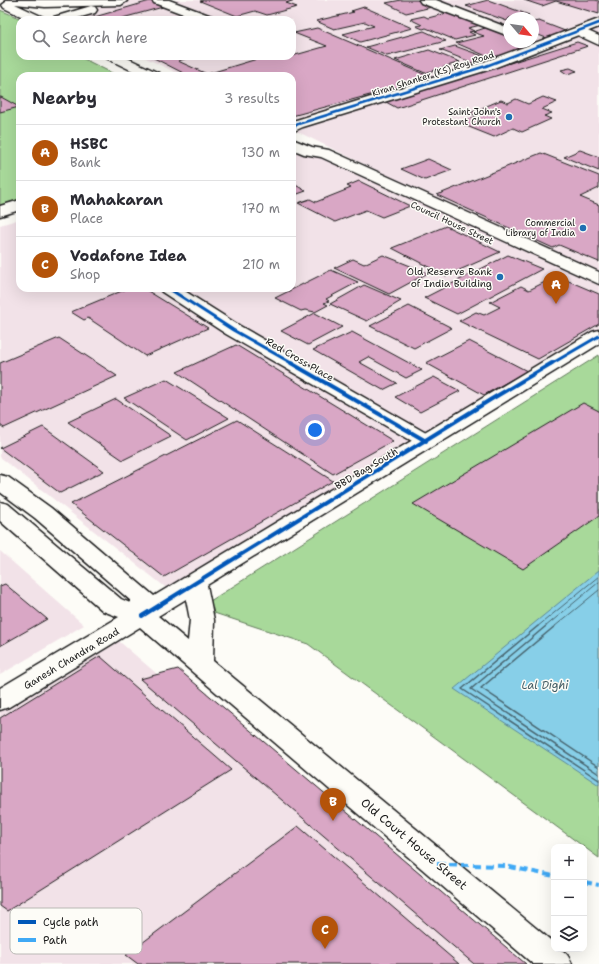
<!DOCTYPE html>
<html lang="en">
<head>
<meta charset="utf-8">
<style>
	body { margin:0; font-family:"Shantell Sans",sans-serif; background:#f7f7f7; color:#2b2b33 }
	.controls { position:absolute; right:12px; bottom:12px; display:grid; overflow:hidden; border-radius:8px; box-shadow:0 4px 16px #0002 }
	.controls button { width:36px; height:36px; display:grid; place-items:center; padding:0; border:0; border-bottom:1px solid #e1e1e2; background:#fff; color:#2b2b33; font:20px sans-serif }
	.compass { position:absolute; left:503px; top:12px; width:36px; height:36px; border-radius:50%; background:#fff; box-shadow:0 4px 16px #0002; rotate:119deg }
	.you { position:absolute; left:315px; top:430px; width:14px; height:14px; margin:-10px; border:3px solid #fff; border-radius:50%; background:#1a73e8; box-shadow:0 0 0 6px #1a73e833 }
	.badge { display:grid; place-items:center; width:26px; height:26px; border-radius:50%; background:#b45309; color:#fff; font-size:13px; font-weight:700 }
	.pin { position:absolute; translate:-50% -33px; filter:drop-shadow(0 1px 2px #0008) }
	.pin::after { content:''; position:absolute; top:21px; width:14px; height:12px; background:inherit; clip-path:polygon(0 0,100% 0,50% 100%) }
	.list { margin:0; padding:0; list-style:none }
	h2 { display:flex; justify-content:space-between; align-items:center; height:52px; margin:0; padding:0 16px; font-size:17px }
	h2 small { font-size:13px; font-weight:400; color:#7c7c81 }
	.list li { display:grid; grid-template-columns:26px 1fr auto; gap:12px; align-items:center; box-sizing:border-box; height:56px; padding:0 16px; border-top:1px solid #e1e1e2 }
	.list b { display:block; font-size:15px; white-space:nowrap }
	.list p { margin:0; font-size:13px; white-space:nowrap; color:#7c7c81 }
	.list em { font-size:13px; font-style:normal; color:#7c7c81 }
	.icon { flex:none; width:22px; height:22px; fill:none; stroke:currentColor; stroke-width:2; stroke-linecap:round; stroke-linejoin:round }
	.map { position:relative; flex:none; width:599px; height:964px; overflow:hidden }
	.search { position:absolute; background:#fff; box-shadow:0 4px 16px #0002; left:16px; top:16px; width:280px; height:44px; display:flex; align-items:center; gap:10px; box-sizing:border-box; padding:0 14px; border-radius:12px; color:#7c7c81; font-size:15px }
	.panel { position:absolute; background:#fff; box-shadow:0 4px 16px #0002; left:16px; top:72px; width:280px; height:220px; border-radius:12px }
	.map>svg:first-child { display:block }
	.built { fill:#f2e2e8; fill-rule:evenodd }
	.green { fill:#a8d99a; stroke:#627a5b }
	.water { fill:#87cfe8; stroke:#5c8796 }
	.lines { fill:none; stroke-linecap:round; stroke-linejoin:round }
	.shore-far1 { stroke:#47646e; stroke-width:1 }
	.shore { stroke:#47646e; stroke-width:1.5 }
	.building { fill:#d9a7c5; stroke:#1c1c1c }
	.street-casing { stroke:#1c1c1c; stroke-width:3 }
	.secondary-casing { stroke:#1c1c1c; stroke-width:3 }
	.street { fill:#fdfcf7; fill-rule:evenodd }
	.secondary { fill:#fdfcf7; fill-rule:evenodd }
	.quiet { stroke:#3fa9f5; stroke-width:4; stroke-dasharray:8 4; stroke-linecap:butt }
	.cycleway-far2-casing { stroke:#fdfcf7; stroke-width:4 }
	.cycleway-far1-casing { stroke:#fdfcf7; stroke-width:5 }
	.cycleway-casing { stroke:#fdfcf7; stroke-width:6 }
	.cycleway-far2 { stroke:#0057b8; stroke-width:2.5 }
	.cycleway-far1 { stroke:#0057b8; stroke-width:3 }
	.cycleway { stroke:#0057b8; stroke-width:4 }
	.poi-dot { fill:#1f6fb2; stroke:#fdfcf7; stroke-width:1.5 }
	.labels { text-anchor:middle; stroke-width:3; stroke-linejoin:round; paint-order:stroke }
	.far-street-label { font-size:9px; fill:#1c1c1c; stroke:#fdfcf7 }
	.far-poi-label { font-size:9px; fill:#1c1c1c; stroke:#fdfcf7; text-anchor:end }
	.poi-label { font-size:10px; fill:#1c1c1c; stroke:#fdfcf7; text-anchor:end }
	.street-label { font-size:10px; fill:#1c1c1c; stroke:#fdfcf7 }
	.water-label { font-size:11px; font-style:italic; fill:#415b63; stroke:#fdfcf7 }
	.near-street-label { font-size:12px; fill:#1c1c1c; stroke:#fdfcf7 }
	.key { fill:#fdfcf7; stroke:#bab9b5; stroke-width:1 }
	.key-label { font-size:11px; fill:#1c1c1c }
</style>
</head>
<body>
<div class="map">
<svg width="599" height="964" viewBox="0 0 599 964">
	<rect width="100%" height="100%" fill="#fdfcf7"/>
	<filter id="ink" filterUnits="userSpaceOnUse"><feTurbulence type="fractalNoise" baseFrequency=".025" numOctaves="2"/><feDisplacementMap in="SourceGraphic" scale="8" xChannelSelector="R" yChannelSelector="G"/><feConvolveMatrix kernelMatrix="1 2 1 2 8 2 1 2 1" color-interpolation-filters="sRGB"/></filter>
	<g filter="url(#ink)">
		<!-- built -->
		<path class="built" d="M126,0H599V279L292,129V76H183L142,56H292V20H69L105,5ZM509,18H533V42H509Z
			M292,140L599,285V329L174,594L0,457V225L20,219V288H292Z
			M0,551L84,625L0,675Z
			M113,636L493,964H0V706Z"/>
		<!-- green -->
		<path class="green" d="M0,10L24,20H20V56H78L118,76H20V199L0,206Z
			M599,355V858L308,644L199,608Z"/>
		<!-- water -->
		<path class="water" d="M599,570V785L454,689Z"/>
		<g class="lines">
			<!-- shore-far1 -->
			<path class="shore-far1" d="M537,627L599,576
				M545,627L599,582
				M554,627L599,590"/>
			<!-- shore -->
			<path class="shore" d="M538,626L462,689L599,780
				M546,626L471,689L599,774
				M555,626L481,688L599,767"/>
		</g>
		<!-- building -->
		<path class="building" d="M204,0H295L286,3L297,7L267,15L255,11L237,16L200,1Z
			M401,0H417L432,7L406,13L386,3Z
			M488,0L529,15L518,18H509L507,21L466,6Z
			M524,0H595L599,1V14L556,1L542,6Z
			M150,1L163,7L115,20H84Z
			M364,7L412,28L360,42L343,34L374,26L365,22L334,29L316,21L354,12L351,11Z
			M451,12L481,25L468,28L474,31L469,32L475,35L455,40L426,28L423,29L416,26L422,25L410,19L424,16L428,18Z
			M539,21L565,31L549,39L533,33V22Z
			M488,27L509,36V42H524L533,46L491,58L456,43L484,36L473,32Z
			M317,28L433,78L292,116V76H189L150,56H194L178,61L207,74L267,56H292L327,46L294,33Z
			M424,31L446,41L387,56L366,47Z
			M577,42L588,46L397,108L386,102Z
			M455,46L488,58L473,63L440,50Z
			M429,50L460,62L425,73L395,60Z
			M570,68L577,71L567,74L561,70Z
			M0,97H1L19,107L0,112Z
			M543,97L557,102L542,109L552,113L544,116L551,119L522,132L513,128L494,137L459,123L477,116L470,113L501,100L508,103L516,99L528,104Z
			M580,150L599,157V171L564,157Z
			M541,153L599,176V188L580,197L599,205V262L559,245L553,248L437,195Z
			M428,159L452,170L425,180L401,169Z
			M359,181L410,206L382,217L366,210L335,222L298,203L310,199L316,202L351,188L347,186Z
			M292,183L306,191L292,196Z
			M446,226L500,252L446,276L392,248Z
			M383,255L428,273L389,294L334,268L353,259L364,264Z
			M508,255L542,269L457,314L424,298Z
			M331,270L358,282L326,299L329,301L324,303L328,305L315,312L305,310L301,311L275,298Z
			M557,276L599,294V324L538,359L459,321L476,312L484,315L500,307L490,302L521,286L529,290Z
			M364,285L401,301L367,321L330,304Z
			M129,288H143L208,328L145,356L88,318L84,320L71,312Z
			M409,306L452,328L414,348L370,326Z
			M315,313L342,327L308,345L281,331Z
			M352,332L422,370L406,378L368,357L359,362L397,383L383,390L313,350Z
			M59,338L117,376L4,428L0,425V363Z
			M469,341L527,371L484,395L426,363Z
			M236,345L393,441L333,474L177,372Z
			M434,377L460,391L420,412L395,397Z
			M166,379L229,418L187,440L124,398Z
			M116,399L171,436L123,460L68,422Z
			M583,403L599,411V516L523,569L413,504Z
			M237,420L333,481L164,577L71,504Z
			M43,427L104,471L60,493L0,448Z
			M5,584L47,619L0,646V586Z
			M100,656L231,770L7,911L0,906V718Z
			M178,669L526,964H474L140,679Z
			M298,826L459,964H138L126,955Z"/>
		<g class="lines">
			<defs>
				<path id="street" d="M152,0H169L214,17L216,20H199L154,3Z
					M419,0H436L509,28V36L421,3Z
					M579,27L599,36V45L575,34L573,31Z
					M159,288H180L240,326L433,437L437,441L433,445L426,447L419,445L226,334L162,292Z"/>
				<path id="secondary" d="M5,0H126L127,1L121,5L45,7L15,4L43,17L45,20H29L4,8L2,5L6,2Z
					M91,6L95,7L97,10L95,13L71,20H52L54,17Z
					M599,19V27L491,69L303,127L292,132L293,121L481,63Z
					M106,56H123L159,73L161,76H143L108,59Z
					M292,139L312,147L329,150L599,272V284L321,157L304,154L292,149Z
					M20,200V210L0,216V206Z
					M599,330V344L207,585L214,620L213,661L554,943V949C565,949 568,955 572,964H533L140,627L9,707L0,710V688L119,617L103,611L0,521V502L8,504L121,599L130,603L131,601L35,518L0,492V475L8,477L51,508L154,596L592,332ZM186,599L190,620L188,641L158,616Z"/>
			</defs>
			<!-- street casing -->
			<use href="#street" class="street-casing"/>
			<!-- secondary casing -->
			<use href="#secondary" class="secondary-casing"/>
			<!-- street -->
			<use href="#street" class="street"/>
			<!-- secondary -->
			<use href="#secondary" class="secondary"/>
			<!-- quiet -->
			<path class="quiet" d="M437,864L505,866L554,876
				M584,882L599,885"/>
			<defs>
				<path id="cycleway-far2" d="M292,128L298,124L486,66L599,23"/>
				<path id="cycleway-far1" d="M168,288L233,330L293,364
					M551,364L599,336"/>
				<path id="cycleway" d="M291,363L426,441
					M142,616L490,400L552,363"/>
			</defs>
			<!-- cycleway-far2 casing -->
			<use href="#cycleway-far2" class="cycleway-far2-casing"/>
			<!-- cycleway-far1 casing -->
			<use href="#cycleway-far1" class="cycleway-far1-casing"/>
			<!-- cycleway casing -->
			<use href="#cycleway" class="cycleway-casing"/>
			<!-- cycleway-far2 -->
			<use href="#cycleway-far2" class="cycleway-far2"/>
			<!-- cycleway-far1 -->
			<use href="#cycleway-far1" class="cycleway-far1"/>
			<!-- cycleway -->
			<use href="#cycleway" class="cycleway"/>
		</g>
	</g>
	<!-- markers -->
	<g class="poi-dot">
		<circle cx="509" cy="117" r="4"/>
		<circle cx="583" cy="228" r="4"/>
		<circle cx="500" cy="277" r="4"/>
	</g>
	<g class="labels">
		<!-- far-street labels -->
		<g class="far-street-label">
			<text transform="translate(433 74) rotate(-18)" y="3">Kiran Shanker (KS) Roy Road</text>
			<text transform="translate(452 223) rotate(25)" y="3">Council House Street</text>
		</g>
		<!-- far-poi labels -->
		<g class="far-poi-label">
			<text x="501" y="115">Saint John's<tspan x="501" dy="10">Protestant Church</tspan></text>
			<text x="575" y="226">Commercial<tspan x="575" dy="10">Library of India</tspan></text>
		</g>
		<!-- poi labels -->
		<g class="poi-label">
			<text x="492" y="275">Old Reserve Bank<tspan x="492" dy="12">of India Building</tspan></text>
		</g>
		<!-- street labels -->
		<g class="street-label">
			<text transform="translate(300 359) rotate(30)" y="4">Red Cross Place</text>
			<text transform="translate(366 468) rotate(-31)" y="4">BBD Bag South</text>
			<text transform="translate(71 658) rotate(-31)" y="4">Ganesh Chandra Road</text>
		</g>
		<!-- water labels -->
		<g class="water-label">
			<text x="545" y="689">Lal Dighi</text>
		</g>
		<!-- near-street labels -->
		<g class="near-street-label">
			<text transform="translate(414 844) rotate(40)" y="4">Old Court House Street</text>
		</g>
	</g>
	<!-- legend -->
	<rect x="10" y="908" width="132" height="46" rx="6" class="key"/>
	<rect x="18" y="920" width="18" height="4" fill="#0057b8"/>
	<rect x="18" y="938" width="18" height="4" fill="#3fa9f5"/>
	<g class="key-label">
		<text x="43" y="926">Cycle path</text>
		<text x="43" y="944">Path</text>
	</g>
</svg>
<div class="controls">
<button>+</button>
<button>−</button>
<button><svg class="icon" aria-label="layers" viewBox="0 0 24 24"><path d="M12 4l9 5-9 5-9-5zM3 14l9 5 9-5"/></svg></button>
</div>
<svg class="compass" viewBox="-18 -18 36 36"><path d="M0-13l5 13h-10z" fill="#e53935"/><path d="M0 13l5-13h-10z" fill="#7c7c81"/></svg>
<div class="you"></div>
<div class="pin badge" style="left:556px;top:304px">A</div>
<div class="pin badge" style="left:333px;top:821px">B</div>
<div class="pin badge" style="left:325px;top:949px">C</div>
<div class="search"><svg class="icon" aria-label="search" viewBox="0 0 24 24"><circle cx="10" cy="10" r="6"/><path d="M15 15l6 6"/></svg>Search here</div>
<section class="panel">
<h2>Nearby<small>3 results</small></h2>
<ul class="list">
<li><span class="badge">A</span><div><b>HSBC</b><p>Bank</p></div><em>130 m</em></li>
<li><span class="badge">B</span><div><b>Mahakaran</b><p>Place</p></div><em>170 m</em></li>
<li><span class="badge">C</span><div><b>Vodafone Idea</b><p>Shop</p></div><em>210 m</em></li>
</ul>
</section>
</div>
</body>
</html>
